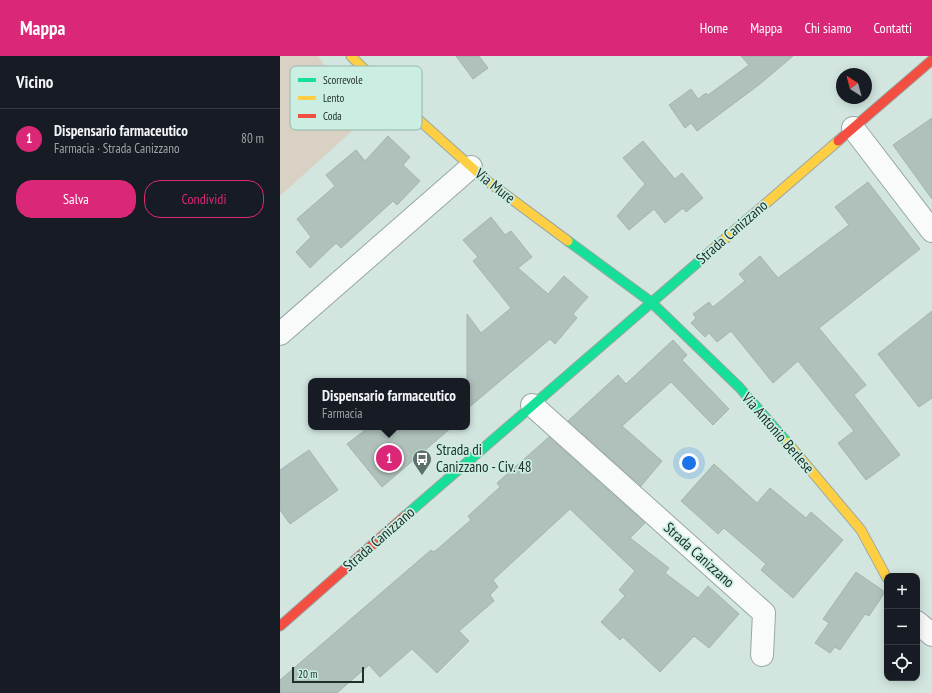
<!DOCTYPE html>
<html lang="it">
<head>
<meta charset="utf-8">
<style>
	body { margin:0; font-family:"PT Sans Narrow",sans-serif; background:#242831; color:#f1f3f6 }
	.controls { position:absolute; right:12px; bottom:12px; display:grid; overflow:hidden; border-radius:8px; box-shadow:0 2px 10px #0003 }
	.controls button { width:36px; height:36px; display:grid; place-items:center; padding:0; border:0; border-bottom:1px solid #363941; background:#171b24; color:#f1f3f6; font:20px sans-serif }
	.compass { position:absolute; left:556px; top:12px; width:36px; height:36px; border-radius:50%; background:#171b24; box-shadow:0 2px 10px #0003; rotate:324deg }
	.scale { position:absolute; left:12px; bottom:10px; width:72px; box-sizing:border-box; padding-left:4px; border:2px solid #212f2a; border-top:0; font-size:11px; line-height:14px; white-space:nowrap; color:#212f2a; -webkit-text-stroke:3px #caeee2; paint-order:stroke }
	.you { position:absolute; left:409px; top:407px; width:14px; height:14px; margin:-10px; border:3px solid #fff; border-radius:50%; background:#1a73e8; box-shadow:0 0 0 6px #1a73e833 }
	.badge { display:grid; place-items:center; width:26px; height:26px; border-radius:50%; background:#db2777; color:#fff; font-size:13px; font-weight:700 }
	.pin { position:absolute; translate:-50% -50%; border:2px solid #fff; box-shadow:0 1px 4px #0006 }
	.popup { position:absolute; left:28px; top:322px; width:162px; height:52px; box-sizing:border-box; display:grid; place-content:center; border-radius:8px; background:#171b24; filter:drop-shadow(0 1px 3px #0005); font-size:13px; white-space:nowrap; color:#9ea1a6 }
	.popup b { font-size:15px; color:#f1f3f6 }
	.popup::after { content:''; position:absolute; left:50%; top:100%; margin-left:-8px; border:8px solid transparent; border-top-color:#171b24 }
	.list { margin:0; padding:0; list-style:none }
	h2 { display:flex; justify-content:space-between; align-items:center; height:52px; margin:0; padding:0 16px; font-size:17px }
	h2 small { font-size:13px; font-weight:400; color:#9ea1a6 }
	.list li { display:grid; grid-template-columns:26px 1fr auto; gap:12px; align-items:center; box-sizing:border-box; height:60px; padding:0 16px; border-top:1px solid #363941 }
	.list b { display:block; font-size:15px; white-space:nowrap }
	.list p { margin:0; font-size:13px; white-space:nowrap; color:#9ea1a6 }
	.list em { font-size:13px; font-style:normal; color:#9ea1a6 }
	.actions { display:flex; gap:8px; padding:12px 16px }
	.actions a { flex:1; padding:9px 0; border:1px solid #db2777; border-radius:16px; text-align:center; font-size:14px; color:#db2777 }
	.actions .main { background:#db2777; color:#fff }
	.icon { flex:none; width:22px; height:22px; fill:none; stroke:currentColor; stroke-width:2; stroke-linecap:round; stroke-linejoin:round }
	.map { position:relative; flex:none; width:652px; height:637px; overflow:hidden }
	header { display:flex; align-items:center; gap:24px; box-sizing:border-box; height:56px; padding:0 20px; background:#db2777; color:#fff }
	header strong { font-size:19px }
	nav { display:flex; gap:22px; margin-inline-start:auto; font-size:14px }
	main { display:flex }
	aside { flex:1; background:#171b24 }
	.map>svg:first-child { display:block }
	.green { fill:#d9d1c4 }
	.building { fill:#b0c1bb; stroke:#a4b4af }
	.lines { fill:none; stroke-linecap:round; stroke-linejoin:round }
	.street-casing { stroke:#98a7a2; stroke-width:24 }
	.fast-casing { stroke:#98a7a2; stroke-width:11 }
	.slow-casing { stroke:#98a7a2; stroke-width:11 }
	.jam-casing { stroke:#98a7a2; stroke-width:11 }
	.street { stroke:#f8fbfa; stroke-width:22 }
	.fast { stroke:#16e098; stroke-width:9 }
	.slow { stroke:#ffcf43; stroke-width:9 }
	.jam { stroke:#f24e42; stroke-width:9 }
	.labels { text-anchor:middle; stroke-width:3.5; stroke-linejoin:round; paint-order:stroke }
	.street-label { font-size:15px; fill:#212f2a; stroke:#caeee2 }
	.poi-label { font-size:15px; fill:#212f2a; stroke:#caeee2; text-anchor:start }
	.key { fill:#caeee2; stroke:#97b5ab; stroke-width:1 }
	.key-label { font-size:11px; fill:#212f2a }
</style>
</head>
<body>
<header>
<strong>Mappa</strong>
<nav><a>Home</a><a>Mappa</a><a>Chi siamo</a><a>Contatti</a></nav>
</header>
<main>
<aside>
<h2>Vicino<small></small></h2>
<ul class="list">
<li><span class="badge">1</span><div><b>Dispensario farmaceutico</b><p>Farmacia · Strada Canizzano</p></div><em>80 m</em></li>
</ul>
<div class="actions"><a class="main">Salva</a><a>Condividi</a></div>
</aside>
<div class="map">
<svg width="652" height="637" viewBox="0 0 652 637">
	<rect width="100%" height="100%" fill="#d2e6df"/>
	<!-- green -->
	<path class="green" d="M0,0H38L55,24L92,57L0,140Z"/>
	<!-- building -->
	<path class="building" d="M176,0H199L208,12L193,23Z
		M461,0H513L480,28L417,75L411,67L405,72L389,49L411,33L418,43L426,37L428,39L469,9Z
		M652,62V143L613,89Z
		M108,80L130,101L123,109L140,125L117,149L113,145L61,192L56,187L30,212L16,196L31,181L17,163L55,130L46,119L76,94L85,105Z
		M363,85L395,123L402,117L423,142L406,156L403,152L385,167L374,153L349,174L337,160L365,128L343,102Z
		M588,126L640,193L539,272L586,329L574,339L620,399L586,424L558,387L574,375L518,305L493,327L451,275L437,286L429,277L425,281L411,267L416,262L413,258L429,246L433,251L465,225L459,218L480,200L498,222L569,169L555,151Z
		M211,161L225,179L231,175L252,201L238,212L268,238L284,220L308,241L293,258L297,262L275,288L270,283L187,353V258L201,277L231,252L193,205L198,201L183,184Z
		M652,255V342L639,351L598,298Z
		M393,284L407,299L402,304L449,353L433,369L391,326L342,370L382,405L361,430L288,365L338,319L346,328Z
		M89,371H172L102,431L67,388Z
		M269,381L365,467L350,482L389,512L385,517L418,542L428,530L459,558L429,592L414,580L380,616L343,581L340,584L321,566L345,540L339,534L355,515L290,453L213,524L218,531L210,539L214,545L179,575L189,585L157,617L132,593L100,621L89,609L57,637H0V624L151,494L154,496L191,464L188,460L220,431L217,427Z
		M29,394L58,434L10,468L0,454V414Z
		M434,408L477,447L490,432L526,462L531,456L563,484L513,542L481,514L486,508L444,472L438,478L401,445Z
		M576,516L605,536L589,560L585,558L560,594L555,591L550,597L535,587L549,567L543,563Z"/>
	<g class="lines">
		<defs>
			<path id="street" d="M573,72L652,175
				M0,278L191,111
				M252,349L484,557L482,599
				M637,566L652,579"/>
			<path id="fast" d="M288,185L371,246L459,331L507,386
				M125,460L424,201"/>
			<path id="slow" d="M71,0L101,30L206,124L288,185
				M424,201L558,85
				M507,386L581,474L607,522"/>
			<path id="jam" d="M558,85L652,4
				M0,570L125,460"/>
		</defs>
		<!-- street casing -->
		<use href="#street" class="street-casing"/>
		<!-- fast casing -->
		<use href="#fast" class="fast-casing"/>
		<!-- slow casing -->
		<use href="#slow" class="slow-casing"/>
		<!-- jam casing -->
		<use href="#jam" class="jam-casing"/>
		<!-- street -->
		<use href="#street" class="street"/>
		<!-- fast -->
		<use href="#fast" class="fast"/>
		<!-- slow -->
		<use href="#slow" class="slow"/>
		<!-- jam -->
		<use href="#jam" class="jam"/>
	</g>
	<!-- icons -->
	<defs>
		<symbol id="bus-pin" viewBox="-11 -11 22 30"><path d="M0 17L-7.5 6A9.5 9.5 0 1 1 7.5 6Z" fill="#5f6f69" stroke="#caeee2"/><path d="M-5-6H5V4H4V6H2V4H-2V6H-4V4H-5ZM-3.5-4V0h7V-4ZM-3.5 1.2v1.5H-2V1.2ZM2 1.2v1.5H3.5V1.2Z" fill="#fff"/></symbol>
	</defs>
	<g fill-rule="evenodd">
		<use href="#bus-pin" x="131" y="392" width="22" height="30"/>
	</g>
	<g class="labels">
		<!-- street labels -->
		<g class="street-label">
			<text transform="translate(215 130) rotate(38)" y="5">Via Mure</text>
			<text transform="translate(452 176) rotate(-41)" y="5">Strada Canizzano</text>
			<text transform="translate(498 377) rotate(49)" y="5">Via Antonio Berlese</text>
			<text transform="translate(99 483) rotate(-41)" y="5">Strada Canizzano</text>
			<text transform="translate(419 499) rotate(42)" y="5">Strada Canizzano</text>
		</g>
		<!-- poi labels -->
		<g class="poi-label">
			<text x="156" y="399">Strada di<tspan x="156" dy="17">Canizzano - Civ. 48</tspan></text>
		</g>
	</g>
	<!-- legend -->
	<rect x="10" y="10" width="132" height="64" rx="6" class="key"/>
	<rect x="18" y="22" width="18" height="4" fill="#16e098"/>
	<rect x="18" y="40" width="18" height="4" fill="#ffcf43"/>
	<rect x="18" y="58" width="18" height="4" fill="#f24e42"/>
	<g class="key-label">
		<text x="43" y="28">Scorrevole</text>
		<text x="43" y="46">Lento</text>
		<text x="43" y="64">Coda</text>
	</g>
</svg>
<div class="controls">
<button>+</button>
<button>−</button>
<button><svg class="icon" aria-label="locate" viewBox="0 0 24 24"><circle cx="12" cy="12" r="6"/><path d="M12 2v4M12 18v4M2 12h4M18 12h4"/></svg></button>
</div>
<svg class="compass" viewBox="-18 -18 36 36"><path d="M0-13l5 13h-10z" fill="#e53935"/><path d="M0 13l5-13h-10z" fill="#9ea1a6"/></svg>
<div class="scale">20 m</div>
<div class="you"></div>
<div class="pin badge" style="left:109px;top:402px">1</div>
<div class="popup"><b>Dispensario farmaceutico</b>Farmacia</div>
</div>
</main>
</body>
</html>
